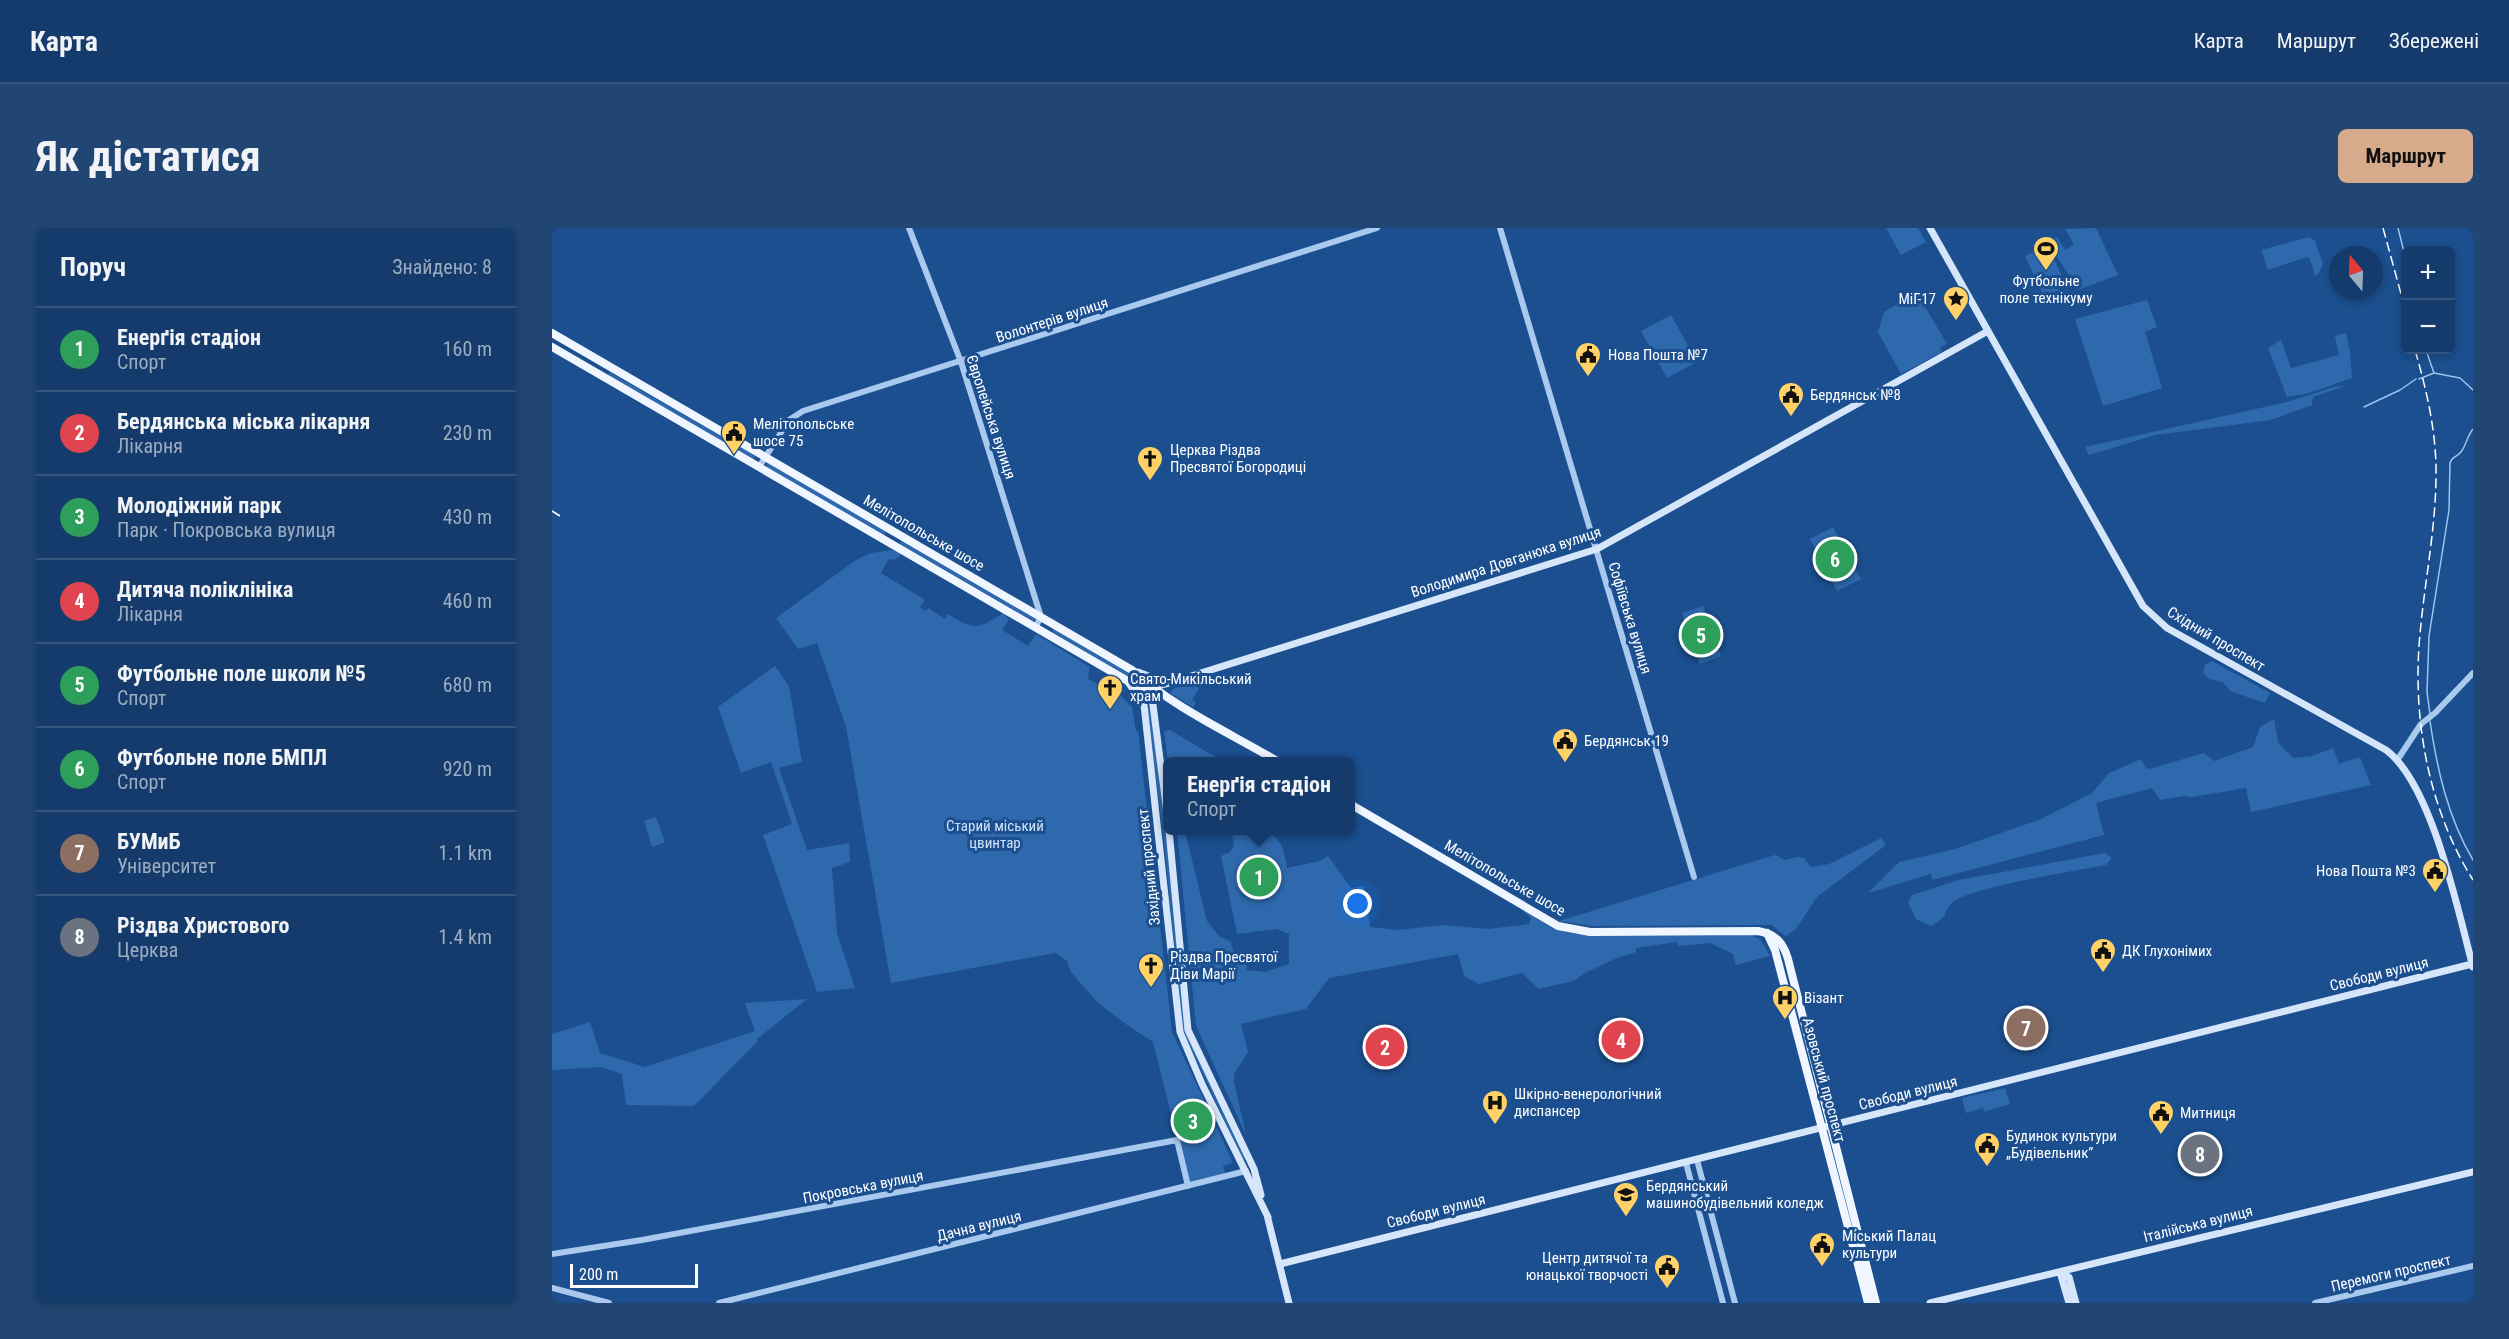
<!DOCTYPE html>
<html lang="uk">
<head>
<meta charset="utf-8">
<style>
	body { margin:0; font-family:"Roboto Condensed",sans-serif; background:#214673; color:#f1f3f6 }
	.controls { position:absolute; right:18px; top:18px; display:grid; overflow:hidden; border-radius:9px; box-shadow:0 3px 9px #0003 }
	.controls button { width:54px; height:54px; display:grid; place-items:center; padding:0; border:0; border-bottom:2px solid #33557e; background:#143b6b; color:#f1f3f6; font:30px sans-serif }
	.compass { position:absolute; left:1777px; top:18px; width:54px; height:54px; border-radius:50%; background:#143b6b; box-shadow:0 3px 9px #0003; rotate:341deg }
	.scale { position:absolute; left:18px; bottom:15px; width:128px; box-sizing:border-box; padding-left:6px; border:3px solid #fff; border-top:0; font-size:16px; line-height:21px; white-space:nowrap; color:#fff; -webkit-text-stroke:4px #1b4f8f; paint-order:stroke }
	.you { position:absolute; left:806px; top:676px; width:21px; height:21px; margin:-15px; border:4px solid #fff; border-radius:50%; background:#1a73e8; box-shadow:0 0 0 9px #1a73e833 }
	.badge { display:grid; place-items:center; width:39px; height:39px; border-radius:50%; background:#d6ab8b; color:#fff; font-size:20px; font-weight:700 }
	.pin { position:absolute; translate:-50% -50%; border:3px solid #fff; box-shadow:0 2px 6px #0006 }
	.popup { position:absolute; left:611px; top:529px; width:192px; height:78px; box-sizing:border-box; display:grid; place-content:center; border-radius:9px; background:#143b6b; filter:drop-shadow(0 2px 4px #0005); font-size:20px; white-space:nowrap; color:#9dadc1 }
	.popup b { font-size:22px; color:#f1f3f6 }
	.popup::after { content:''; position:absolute; left:50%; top:100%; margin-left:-12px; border:12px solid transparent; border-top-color:#143b6b }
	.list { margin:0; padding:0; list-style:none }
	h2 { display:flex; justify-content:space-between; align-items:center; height:78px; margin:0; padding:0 24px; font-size:26px }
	h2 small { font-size:20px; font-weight:400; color:#9dadc1 }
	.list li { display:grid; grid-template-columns:39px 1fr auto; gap:18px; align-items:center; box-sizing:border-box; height:84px; padding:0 24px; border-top:2px solid #33557e }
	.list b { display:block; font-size:22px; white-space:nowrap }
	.list p { margin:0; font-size:20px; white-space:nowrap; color:#9dadc1 }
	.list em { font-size:20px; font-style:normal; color:#9dadc1 }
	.map { position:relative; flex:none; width:1921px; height:1075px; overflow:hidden; border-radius:9px }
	header { display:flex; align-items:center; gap:36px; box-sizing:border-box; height:84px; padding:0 30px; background:#143b6b; border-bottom:2px solid #33557e }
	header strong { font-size:28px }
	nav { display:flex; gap:33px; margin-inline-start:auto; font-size:21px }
	.intro { display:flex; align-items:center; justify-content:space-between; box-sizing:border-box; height:144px; padding:0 36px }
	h1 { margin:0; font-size:42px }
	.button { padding:15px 27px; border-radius:9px; background:#d6ab8b; color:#111; font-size:21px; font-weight:700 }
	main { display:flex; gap:36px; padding:0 36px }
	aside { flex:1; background:#143b6b; border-radius:9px; box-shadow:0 3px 9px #0003 }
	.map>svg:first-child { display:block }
	.green { fill:#2e69ad }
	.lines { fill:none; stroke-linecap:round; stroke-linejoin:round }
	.stream { stroke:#9cc4f0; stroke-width:1.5 }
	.tertiary { stroke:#a9c9ee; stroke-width:6 }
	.secondary { stroke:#d6e6fa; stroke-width:7 }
	.primary { stroke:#f0f6ff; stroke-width:8 }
	.rail { stroke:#fff; stroke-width:1.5; stroke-dasharray:10 4.5; stroke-linecap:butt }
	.labels { text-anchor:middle; stroke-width:6; stroke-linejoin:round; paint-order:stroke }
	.poi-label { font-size:15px; fill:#fff; stroke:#1b4f8f; text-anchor:start }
	.street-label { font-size:15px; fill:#fff; stroke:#1b4f8f }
	.park-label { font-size:15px; fill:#cfe3fa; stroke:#1b4f8f }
</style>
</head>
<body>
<header>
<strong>Карта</strong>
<nav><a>Карта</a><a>Маршрут</a><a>Збережені</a></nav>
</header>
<div class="intro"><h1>Як дістатися</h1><a class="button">Маршрут</a></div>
<main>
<aside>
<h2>Поруч<small>Знайдено: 8</small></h2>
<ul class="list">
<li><span class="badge" style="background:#2e9e5b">1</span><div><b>Енерґія стадіон</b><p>Спорт</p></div><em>160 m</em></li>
<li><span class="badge" style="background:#e0444e">2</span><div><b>Бердянська міська лікарня</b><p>Лікарня</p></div><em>230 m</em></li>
<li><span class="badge" style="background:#2e9e5b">3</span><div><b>Молодіжний парк</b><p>Парк · Покровська вулиця</p></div><em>430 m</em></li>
<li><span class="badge" style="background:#e0444e">4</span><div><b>Дитяча поліклініка</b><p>Лікарня</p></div><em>460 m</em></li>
<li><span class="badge" style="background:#2e9e5b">5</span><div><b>Футбольне поле школи №5</b><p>Спорт</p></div><em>680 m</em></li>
<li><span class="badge" style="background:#2e9e5b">6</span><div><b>Футбольне поле БМПЛ</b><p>Спорт</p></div><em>920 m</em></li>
<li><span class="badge" style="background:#8d6e63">7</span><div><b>БУМиБ</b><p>Університет</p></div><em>1.1 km</em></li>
<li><span class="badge" style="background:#6b7280">8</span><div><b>Різдва Христового</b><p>Церква</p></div><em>1.4 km</em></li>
</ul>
</aside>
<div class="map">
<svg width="1921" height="1075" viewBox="0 0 1921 1075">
	<rect width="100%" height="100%" fill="#1b4f8f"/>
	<!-- green -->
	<path class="green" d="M1334,0H1366L1374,14L1349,27Z
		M1544,0L1566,47L1526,62L1496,14L1505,9L1513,22L1522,16L1513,1Z
		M1758,9L1763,13L1771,36L1767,45L1763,48L1758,31L1755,29L1716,42L1709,22Z
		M1496,18L1515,59L1492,69L1473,28Z
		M1365,65L1395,116L1388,120L1390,124L1349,146L1326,104L1332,84Z
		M1595,72L1605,99L1593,104L1610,160L1551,178L1523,91Z
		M1119,87L1145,134L1115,150L1089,103Z
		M1794,105L1798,124L1800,150L1754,166L1735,169L1716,120L1729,112L1739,140L1787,127L1783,108Z
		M57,144L202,227L203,230L200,231L57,148Z
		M1793,158L1761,169L1760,177L1719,192L1603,207L1537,227L1533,219L1735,174L1782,159Z
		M215,234L333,302L334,305L331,307L214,239Z
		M1281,299L1309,351L1285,363L1258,311Z
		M349,312L483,389L484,392L481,393L348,316Z
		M339,322L348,324L349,328L341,332L337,331L329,345L373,372L368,379L374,383L376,380L393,391L396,386C421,402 426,402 451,385L457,391L450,402L476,418L484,406L538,439L536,451L569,468L580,479L584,503H586L620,804L679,930L680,935L671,938L673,945L638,954L635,951L601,814L575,797L545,774L519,744L515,733L503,725L339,755L294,499L265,415L246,421L224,390L304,332L319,325Z
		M1151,378L1169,428L1148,436L1130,385Z
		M501,400L583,447V450L580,451L500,404Z
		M1660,433L1718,465L1713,475L1678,463L1671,454L1657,451L1651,445L1653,437Z
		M223,438L237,458L250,534L227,540L255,622L297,615L298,634L280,640L285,705L303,760L265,764L211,607L240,596L219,534L189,545L166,479Z
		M639,454L647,460L640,472L644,474L641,479L618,465L621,461Z
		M598,479L615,613L634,803L694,930L691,932L631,803L612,613L595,480Z
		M1722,491L1726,514L1741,530L1760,528L1781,520L1787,536L1808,529L1819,557L1699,584L1694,560L1640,569L1632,568L1608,572L1600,560L1544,575L1552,607L1380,652L1379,646L1316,665L1347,634L1403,621L1489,591L1540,565L1557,545L1589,531L1593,539L1597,541L1652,525L1662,533L1701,519L1708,499Z
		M618,502L670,533H674H616L612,503Z
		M104,589L113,614L100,619L92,593Z
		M701,602C728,603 731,617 735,640L768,633L776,628L799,660L812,658L818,699L845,702L892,697L937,701L977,696L979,690L967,680L1002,701L1024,706L1194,705L1209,712L1218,728L1184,737L1181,726L1158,715L1127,718L1124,714L1084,720V724L1065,730L1033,745L1021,753L987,761L970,745L927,756L912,748L906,726L777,750L754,781L689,796L696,824L682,846V854L694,907L644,798L625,603H633L655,693L667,708L679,714L683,731L694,733L695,742L713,744L737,736V706L724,701L685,706L669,628L678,624L682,618L680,607Z
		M1329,610L1334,617L1265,669L1244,701L1234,708L1219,697L1040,698L1007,693L1223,627L1233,632L1245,629L1252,630L1259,639L1277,636Z
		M1553,625L1560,630L1554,637C1528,642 1415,660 1400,675C1389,686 1399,687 1379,698L1364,691L1356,675L1360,667L1407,652Z
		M255,771L205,811L206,813L142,878L74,877L70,846L48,839L0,842V806L38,794L48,825L93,839L203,803L193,775Z
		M1453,860L1458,876L1432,884L1431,880L1414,885L1410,870Z"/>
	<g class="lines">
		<!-- stream -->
		<path class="stream" d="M1846,0L1854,32
			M1874,122L1882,145L1908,150L1921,162
			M1867,151L1882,145
			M1812,179L1848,162L1864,151
			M1878,486L1875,464L1877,408L1897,282L1898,235C1900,228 1904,230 1909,224C1914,218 1915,208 1921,201
			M1878,493C1885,541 1896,590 1921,632"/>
		<!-- tertiary -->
		<path class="tertiary" d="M357,0L409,134L489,389L484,398
			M948,0L1142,649
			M207,239L237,192L251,183L825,0
			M1846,531L1869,496L1883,485L1921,445
			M1145,932L1183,1075
			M1134,935L1171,1075
			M0,1026L90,1012L625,912L636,958
			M0,1060L57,1075
			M167,1075L694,943
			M1763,1075L1921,1038"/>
		<!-- secondary -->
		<path class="secondary" d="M1378,0L1591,378L1615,400L1834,522C1880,556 1906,683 1921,739
			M586,444L612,454
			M580,453L609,457L617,455L1045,321L1436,103
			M576,454L592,477L628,804L650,856L716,989
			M597,462L601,477L616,593
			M617,602L636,802L702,941L709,967
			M715,987L737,1075
			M728,1036L1920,736
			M1508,1044L1517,1049L1524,1075
			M1508,1044L1517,1075
			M1378,1075L1921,944"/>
		<!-- primary -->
		<path class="primary" d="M0,105L580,442C622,480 678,505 727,534
			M0,119L574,452L600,465
			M798,576L1006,698L1038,704L1206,703C1223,706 1231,714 1236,731L1324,1075
			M1215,705L1223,722L1316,1075"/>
		<!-- rail -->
		<path class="rail" d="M1831,0L1854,84
			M1863,122C1874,160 1883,198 1884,238C1885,295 1873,350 1868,406C1860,490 1876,580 1921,652
			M0,283L8,288"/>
	</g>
	<!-- icons -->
	<defs>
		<symbol id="stadium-pin" viewBox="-11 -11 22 30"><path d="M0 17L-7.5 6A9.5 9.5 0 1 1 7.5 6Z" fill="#ffd166" stroke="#1b4f8f"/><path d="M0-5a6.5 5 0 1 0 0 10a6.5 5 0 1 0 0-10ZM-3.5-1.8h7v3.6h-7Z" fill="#111"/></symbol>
		<symbol id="sight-pin" viewBox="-11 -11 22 30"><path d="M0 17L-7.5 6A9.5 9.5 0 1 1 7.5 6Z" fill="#ffd166" stroke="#1b4f8f"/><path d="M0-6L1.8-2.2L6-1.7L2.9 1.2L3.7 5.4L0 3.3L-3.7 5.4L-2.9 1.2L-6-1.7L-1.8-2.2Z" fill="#111"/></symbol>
		<symbol id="civic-pin" viewBox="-11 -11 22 30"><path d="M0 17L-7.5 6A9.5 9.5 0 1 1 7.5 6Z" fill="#ffd166" stroke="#1b4f8f"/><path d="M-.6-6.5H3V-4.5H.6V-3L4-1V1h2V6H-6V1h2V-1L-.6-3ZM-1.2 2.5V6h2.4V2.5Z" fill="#111"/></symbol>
		<symbol id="church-pin" viewBox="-11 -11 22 30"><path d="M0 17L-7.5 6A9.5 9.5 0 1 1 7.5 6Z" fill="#ffd166" stroke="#1b4f8f"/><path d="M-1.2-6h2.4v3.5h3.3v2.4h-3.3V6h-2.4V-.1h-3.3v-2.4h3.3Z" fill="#111"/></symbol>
		<symbol id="hospital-pin" viewBox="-11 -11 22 30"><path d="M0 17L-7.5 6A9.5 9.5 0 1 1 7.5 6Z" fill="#ffd166" stroke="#1b4f8f"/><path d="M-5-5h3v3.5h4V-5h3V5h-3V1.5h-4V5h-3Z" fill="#111"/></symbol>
		<symbol id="university-pin" viewBox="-11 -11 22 30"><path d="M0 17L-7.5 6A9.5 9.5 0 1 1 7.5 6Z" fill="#ffd166" stroke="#1b4f8f"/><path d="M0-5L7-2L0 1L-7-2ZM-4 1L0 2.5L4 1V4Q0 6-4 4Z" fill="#111"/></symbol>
	</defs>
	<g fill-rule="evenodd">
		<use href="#stadium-pin" x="1479" y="6" width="30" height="40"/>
		<use href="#sight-pin" x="1389" y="56" width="30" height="40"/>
		<use href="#civic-pin" x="1021" y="112" width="30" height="40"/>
		<use href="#civic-pin" x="1224" y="152" width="30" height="40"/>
		<use href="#civic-pin" x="167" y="190" width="30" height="40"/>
		<use href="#church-pin" x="583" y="216" width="30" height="40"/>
		<use href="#church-pin" x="543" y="445" width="30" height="40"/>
		<use href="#civic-pin" x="998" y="498" width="30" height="40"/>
		<use href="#civic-pin" x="1868" y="628" width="30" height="40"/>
		<use href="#civic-pin" x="1536" y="708" width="30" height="40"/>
		<use href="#church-pin" x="584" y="723" width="30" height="40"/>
		<use href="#hospital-pin" x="1218" y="755" width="30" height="40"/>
		<use href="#hospital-pin" x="928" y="860" width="30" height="40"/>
		<use href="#civic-pin" x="1594" y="870" width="30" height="40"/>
		<use href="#civic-pin" x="1420" y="902" width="30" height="40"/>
		<use href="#university-pin" x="1059" y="952" width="30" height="40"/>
		<use href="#civic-pin" x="1255" y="1002" width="30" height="40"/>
		<use href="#civic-pin" x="1100" y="1024" width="30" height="40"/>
	</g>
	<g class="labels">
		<!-- poi labels -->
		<g class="poi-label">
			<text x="1494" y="58" text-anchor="middle">Футбольне<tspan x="1494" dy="17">поле технікуму</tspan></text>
			<text x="1384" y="76" text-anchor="end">МіГ-17</text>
			<text x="1056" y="132">Нова Пошта №7</text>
			<text x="1258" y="172">Бердянськ №8</text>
			<text x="201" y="201">Мелітопольське<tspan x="201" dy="17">шосе 75</tspan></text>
			<text x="618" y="227">Церква Різдва<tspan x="618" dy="17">Пресвятої Богородиці</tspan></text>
			<text x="578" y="456">Свято-Микільський<tspan x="578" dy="17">храм</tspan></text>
			<text x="1032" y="518">Бердянськ 19</text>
			<text x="1864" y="648" text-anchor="end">Нова Пошта №3</text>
			<text x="1570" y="728">ДК Глухонімих</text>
			<text x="618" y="734">Різдва Пресвятої<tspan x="618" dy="17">Діви Марії</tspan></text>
			<text x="1252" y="775">Візант</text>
			<text x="962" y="871">Шкірно-венерологічний<tspan x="962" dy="17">диспансер</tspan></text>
			<text x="1628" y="890">Митниця</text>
			<text x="1454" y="913">Будинок культури<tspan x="1454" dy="17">„Будівельник”</tspan></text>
			<text x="1094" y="963">Бердянський<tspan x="1094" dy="17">машинобудівельний коледж</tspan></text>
			<text x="1290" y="1013">Міський Палац<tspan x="1290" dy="17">культури</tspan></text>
			<text x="1096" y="1035" text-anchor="end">Центр дитячої та<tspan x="1096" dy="17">юнацької творчості</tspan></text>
		</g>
		<!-- street labels -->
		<g class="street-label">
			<text transform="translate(500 92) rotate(-18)" y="5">Волонтерів вулиця</text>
			<text transform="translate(439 189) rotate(72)" y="5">Європейська вулиця</text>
			<text transform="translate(372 305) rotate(30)" y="5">Мелітопольське шосе</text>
			<text transform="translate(954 334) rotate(-18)" y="5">Володимира Довганюка вулиця</text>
			<text transform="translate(1078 390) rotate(73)" y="5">Софіївська вулиця</text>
			<text transform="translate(1664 411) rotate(31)" y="5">Східний проспект</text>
			<text transform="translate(597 639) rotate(-96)" y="5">Західний проспект</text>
			<text transform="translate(953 650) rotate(30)" y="5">Мелітопольське шосе</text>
			<text transform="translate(1827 746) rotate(-14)" y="5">Свободи вулиця</text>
			<text transform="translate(1272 852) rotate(75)" y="5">Азовський проспект</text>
			<text transform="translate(1356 865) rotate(-14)" y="5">Свободи вулиця</text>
			<text transform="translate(311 959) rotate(-11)" y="5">Покровська вулиця</text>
			<text transform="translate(884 983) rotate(-14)" y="5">Свободи вулиця</text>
			<text transform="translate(1646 996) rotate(-14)" y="5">Італійська вулиця</text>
			<text transform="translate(427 998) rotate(-14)" y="5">Дачна вулиця</text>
			<text transform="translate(1839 1045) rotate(-13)" y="5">Перемоги проспект</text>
		</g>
		<!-- park labels -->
		<g class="park-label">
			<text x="443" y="603">Старий міський<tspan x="443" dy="17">цвинтар</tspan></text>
		</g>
	</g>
</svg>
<div class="controls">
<button>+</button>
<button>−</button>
</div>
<svg class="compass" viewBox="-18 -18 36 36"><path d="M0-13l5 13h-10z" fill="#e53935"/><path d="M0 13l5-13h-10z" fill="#9dadc1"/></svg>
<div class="scale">200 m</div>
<div class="you"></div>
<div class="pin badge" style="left:707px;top:649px;background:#2e9e5b">1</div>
<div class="popup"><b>Енерґія стадіон</b>Спорт</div>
<div class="pin badge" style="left:833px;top:819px;background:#e0444e">2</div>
<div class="pin badge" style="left:641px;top:893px;background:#2e9e5b">3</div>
<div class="pin badge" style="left:1069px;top:812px;background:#e0444e">4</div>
<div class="pin badge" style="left:1149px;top:407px;background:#2e9e5b">5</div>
<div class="pin badge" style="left:1283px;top:331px;background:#2e9e5b">6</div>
<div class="pin badge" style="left:1474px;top:800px;background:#8d6e63">7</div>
<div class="pin badge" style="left:1648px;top:926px;background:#6b7280">8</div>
</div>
</main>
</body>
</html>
